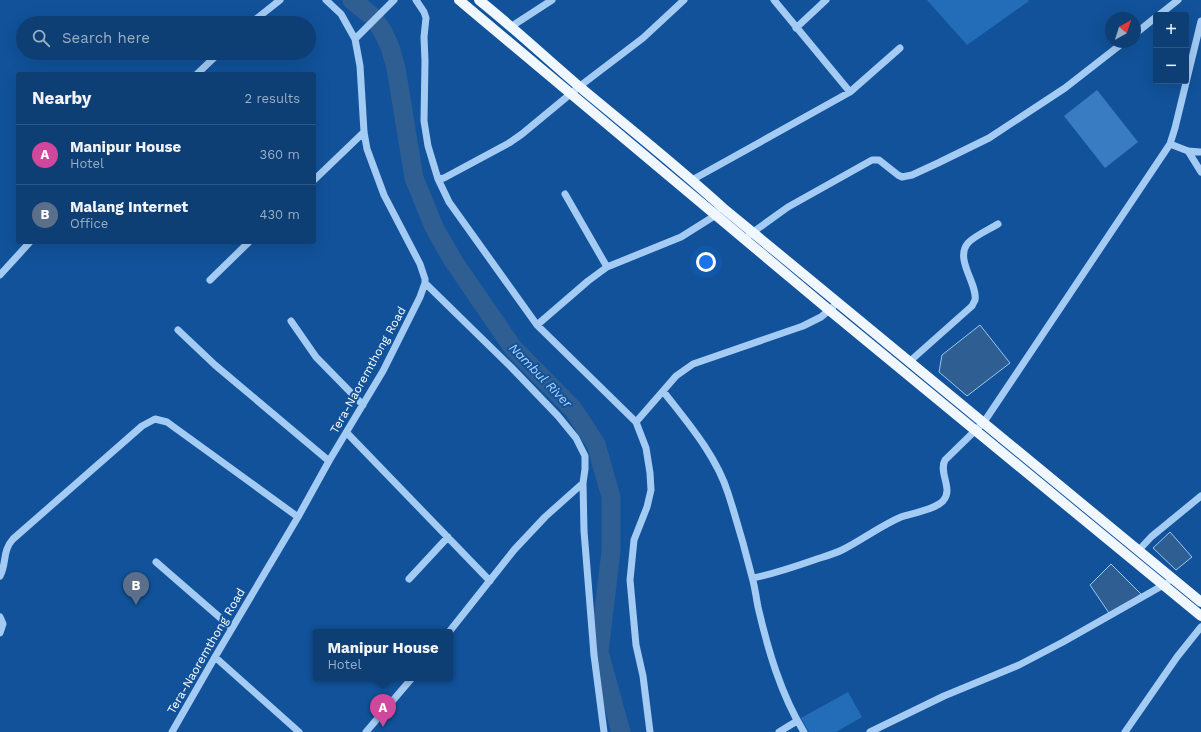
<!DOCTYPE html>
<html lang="en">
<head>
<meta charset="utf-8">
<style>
	body { margin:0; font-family:"Work Sans",sans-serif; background:#164579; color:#f1f3f6 }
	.controls { position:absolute; right:12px; top:12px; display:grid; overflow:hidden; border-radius:4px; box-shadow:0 4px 16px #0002 }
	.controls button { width:36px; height:36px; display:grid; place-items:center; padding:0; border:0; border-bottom:1px solid #2d5786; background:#0d3e74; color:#f1f3f6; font:20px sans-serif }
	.compass { position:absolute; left:1105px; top:12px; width:36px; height:36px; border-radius:50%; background:#0d3e74; box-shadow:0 4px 16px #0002; rotate:39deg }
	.you { position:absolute; left:706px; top:262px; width:14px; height:14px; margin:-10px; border:3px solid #fff; border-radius:50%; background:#1a73e8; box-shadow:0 0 0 6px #1a73e833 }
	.badge { display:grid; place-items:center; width:26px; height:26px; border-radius:50%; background:#e69b98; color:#fff; font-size:13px; font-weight:700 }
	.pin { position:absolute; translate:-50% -33px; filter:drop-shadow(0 1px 2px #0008) }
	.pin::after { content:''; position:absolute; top:21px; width:14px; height:12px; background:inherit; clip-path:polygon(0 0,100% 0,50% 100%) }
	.popup { position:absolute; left:313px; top:629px; width:140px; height:52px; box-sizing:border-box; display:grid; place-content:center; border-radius:4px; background:#0d3e74; filter:drop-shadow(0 1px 3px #0005); font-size:13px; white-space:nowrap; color:#9aaec5 }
	.popup b { font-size:15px; color:#f1f3f6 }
	.popup::after { content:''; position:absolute; left:50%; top:100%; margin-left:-8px; border:8px solid transparent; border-top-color:#0d3e74 }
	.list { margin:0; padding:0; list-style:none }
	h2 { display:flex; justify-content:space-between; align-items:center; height:52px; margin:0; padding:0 16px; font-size:17px }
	h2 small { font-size:13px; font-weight:400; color:#9aaec5 }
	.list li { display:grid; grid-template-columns:26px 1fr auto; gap:12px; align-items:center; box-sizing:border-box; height:60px; padding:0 16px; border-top:1px solid #2d5786 }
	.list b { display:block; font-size:15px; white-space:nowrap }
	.list p { margin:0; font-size:13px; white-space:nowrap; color:#9aaec5 }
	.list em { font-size:13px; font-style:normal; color:#9aaec5 }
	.icon { flex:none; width:22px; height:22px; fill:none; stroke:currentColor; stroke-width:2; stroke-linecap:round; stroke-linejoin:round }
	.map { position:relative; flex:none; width:1201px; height:732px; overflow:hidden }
	.search { position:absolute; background:#0d3e74; box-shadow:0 4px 16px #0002; left:16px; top:16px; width:300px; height:44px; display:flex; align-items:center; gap:10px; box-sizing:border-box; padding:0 14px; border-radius:22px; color:#9aaec5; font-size:15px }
	.panel { position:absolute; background:#0d3e74; box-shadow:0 4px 16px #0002; left:16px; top:72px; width:300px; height:172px; border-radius:4px }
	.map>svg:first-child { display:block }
	.green { fill:#236db8 }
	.water { fill:#2f5e92; stroke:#95c7f7 }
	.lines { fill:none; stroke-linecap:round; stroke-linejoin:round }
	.river { stroke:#2f5e92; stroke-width:19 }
	.building { fill:#397cc1 }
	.minor { stroke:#a3cbf4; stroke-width:7 }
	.major { stroke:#f0f7ff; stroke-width:10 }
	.labels { text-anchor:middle; stroke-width:4; stroke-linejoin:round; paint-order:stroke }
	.street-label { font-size:12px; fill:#fff; stroke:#11529a }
	.water-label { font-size:13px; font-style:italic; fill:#b0d5fb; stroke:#11529a }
</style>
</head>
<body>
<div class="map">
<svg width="1201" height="732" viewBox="0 0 1201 732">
	<rect width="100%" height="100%" fill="#11529a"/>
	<!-- green -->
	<path class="green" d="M927,0H1028L1029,1L967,45Z
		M848,692L862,717L836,732H809L801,718Z"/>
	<!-- water -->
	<path class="water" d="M980,325L1010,363L967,396L939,372L942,355Z
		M1170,532L1192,557L1176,570L1153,548Z
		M1111,564L1141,594L1111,616L1090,585Z"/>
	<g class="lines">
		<!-- river -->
		<path class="river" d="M352,0L373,17L383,32L390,47L396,68L414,178L434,227L454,262L513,348L573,409L596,444L611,497V551L599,652L621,732"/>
	</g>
	<!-- building -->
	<path class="building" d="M1097,90L1138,142L1105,168L1064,116Z"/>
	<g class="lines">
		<!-- minor -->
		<path class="minor" d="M416,0L424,12L426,18L424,37L425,61L424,121L428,146L438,179L444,178L509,143L522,134L580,86L643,38L684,0
			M774,0L850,92
			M1159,15L1178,0
			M251,23L280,0
			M512,26L552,0
			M796,28L826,0
			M1135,34L1156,17
			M355,39L394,0
			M197,74L219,53
			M1170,144L1188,151L1201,152
			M1188,151L1201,172
			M438,179L449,202L537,325L636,422
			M314,180L364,132
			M692,180L850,92L900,48
			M565,194L607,267
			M749,235L788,207L872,160H879L898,175L902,177L912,175L938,163L989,138L1065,88L1124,42
			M0,275L30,242
			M210,280L249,242
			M425,283L511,367L558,416L576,438L585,456V469L583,483L584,531L594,655L604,732
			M291,321L316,357L363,405
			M537,325L588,281L607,267L681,237L716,215
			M178,330L215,365L329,461
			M909,362L972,306C973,304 974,302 975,300C978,284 954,259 968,243C974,236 990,229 998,224
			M347,433L490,581
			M1139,550L1151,537L1201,496
			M156,562L232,628
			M0,576C7,563 2,551 13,539L142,426L155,419L167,422L298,517
			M753,578C773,574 794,567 814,560C823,557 834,554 842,550C862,540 880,526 901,517C913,513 934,510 943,501C954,489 938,473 945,460L984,422L1170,144L1175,128L1201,21
			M409,579L448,537
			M0,617L3,624L0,633
			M449,632L514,550L545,517L583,483
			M215,657L299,732
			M172,732L215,657L298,517L329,461L383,371L420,297L425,283V279L420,264L384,195L367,149L364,132L360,66L355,39L341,14L326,0
			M366,732L412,678
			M650,732L643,676L636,645L630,580L634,540L647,507L651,490L650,473L646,448L636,422L663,391
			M779,732L797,721
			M804,732C781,695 768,650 758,607C756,597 755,587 752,577C745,549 737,521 728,493C716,455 687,422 663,391L676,376L693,364L803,326L821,317L833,307
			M870,732L944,696L1019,665L1063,642L1167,583
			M1125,732L1177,657L1201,627"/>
		<!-- major -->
		<path class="major" d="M459,0L829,310L1201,616
			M479,0C514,28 547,59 581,88C629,128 677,166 723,208L1201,602"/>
	</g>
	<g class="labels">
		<!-- street labels -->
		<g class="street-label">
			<text transform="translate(368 370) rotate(-61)" y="4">Tera-Naoremthong Road</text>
			<text transform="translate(206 651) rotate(-60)" y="4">Tera-Naoremthong Road</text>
		</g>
		<!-- water labels -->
		<g class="water-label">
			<text transform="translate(541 375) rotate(46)" y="5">Nambul River</text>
		</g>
	</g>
</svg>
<div class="controls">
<button>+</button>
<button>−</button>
</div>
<svg class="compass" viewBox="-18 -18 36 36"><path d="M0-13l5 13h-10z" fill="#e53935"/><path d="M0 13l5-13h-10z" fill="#9aaec5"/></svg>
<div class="you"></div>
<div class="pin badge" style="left:383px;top:727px;background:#d1479c">A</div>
<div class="popup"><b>Manipur House</b>Hotel</div>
<div class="pin badge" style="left:136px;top:605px;background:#5c6f8a">B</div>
<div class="search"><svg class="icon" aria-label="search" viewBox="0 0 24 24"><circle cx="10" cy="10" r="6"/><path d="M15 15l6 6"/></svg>Search here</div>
<section class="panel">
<h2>Nearby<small>2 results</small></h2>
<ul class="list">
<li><span class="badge" style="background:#d1479c">A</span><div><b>Manipur House</b><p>Hotel</p></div><em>360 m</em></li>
<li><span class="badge" style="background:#5c6f8a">B</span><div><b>Malang Internet</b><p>Office</p></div><em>430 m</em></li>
</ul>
</section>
</div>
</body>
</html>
